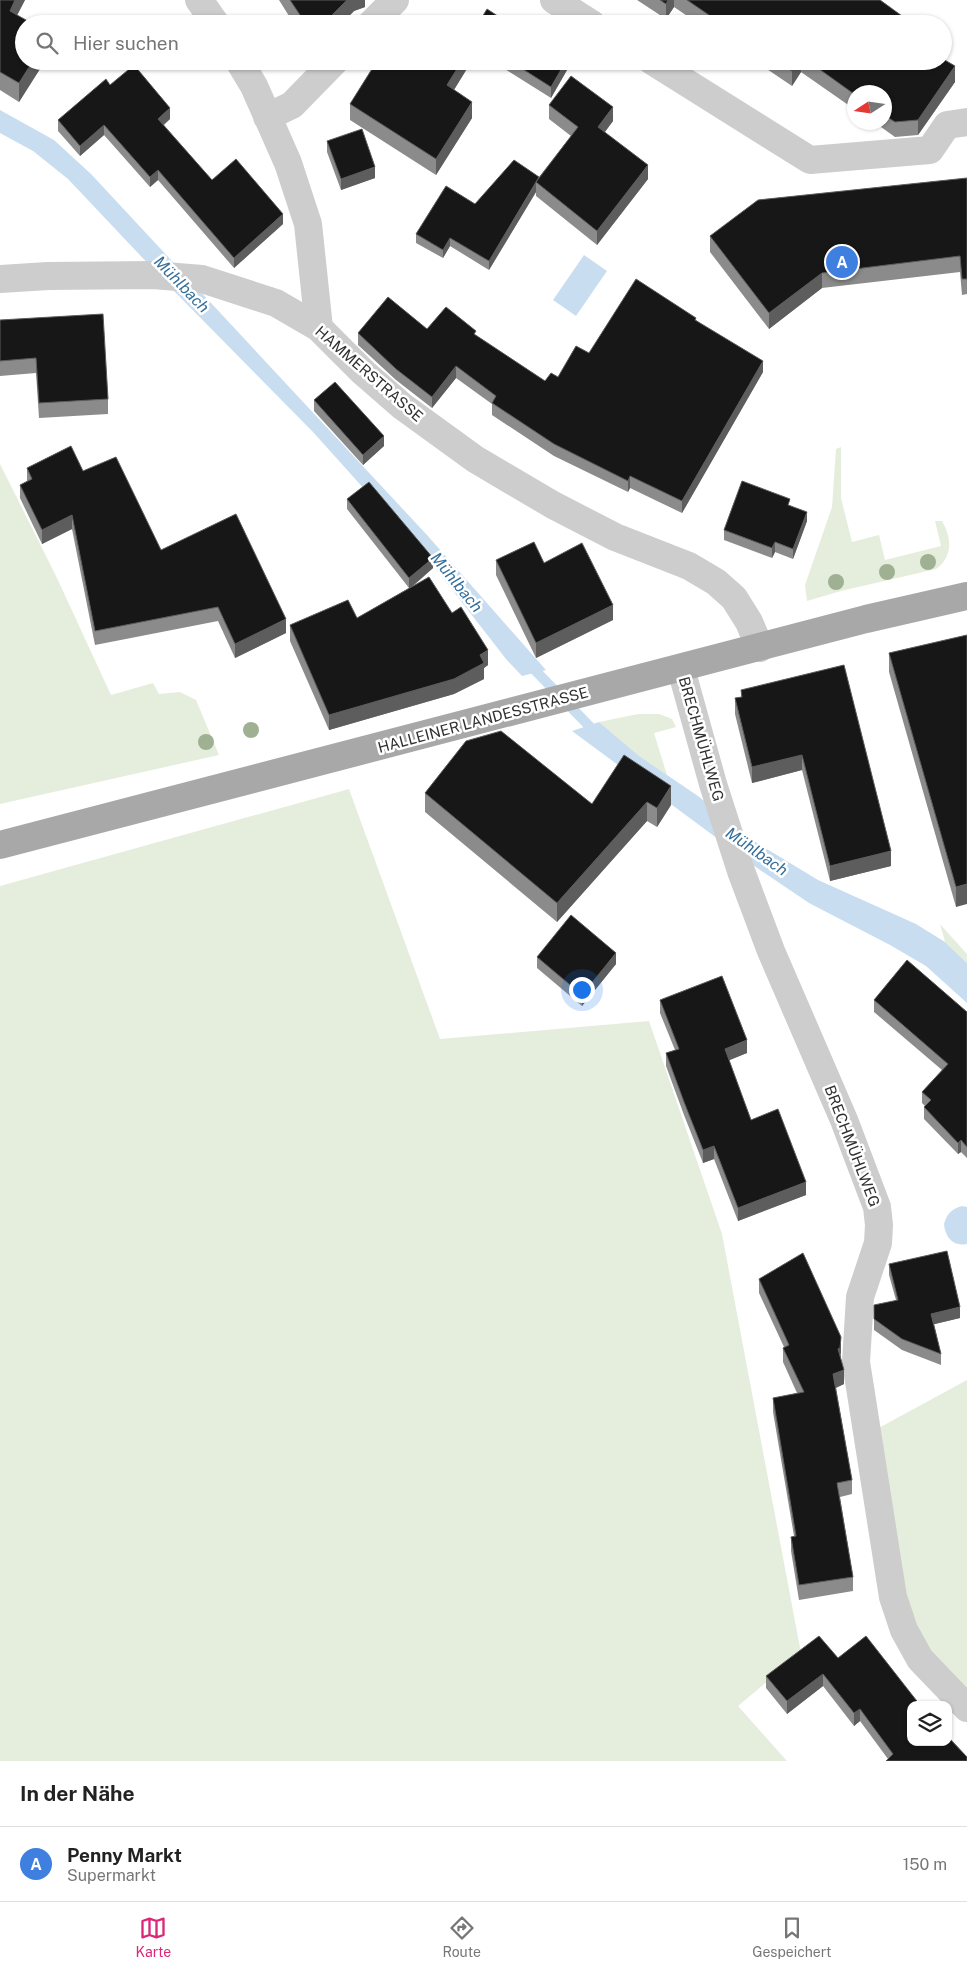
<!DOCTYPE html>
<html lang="de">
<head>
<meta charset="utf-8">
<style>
	body { margin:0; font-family:"Public Sans",sans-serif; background:#f2f2f2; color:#222 }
	.controls { position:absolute; right:15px; bottom:15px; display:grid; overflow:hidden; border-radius:10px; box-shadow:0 1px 4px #0004 }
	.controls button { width:45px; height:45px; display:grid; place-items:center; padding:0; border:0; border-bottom:1px solid #e0e0e0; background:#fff; color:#222; font:25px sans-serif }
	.compass { position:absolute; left:847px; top:85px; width:45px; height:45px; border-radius:50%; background:#fff; box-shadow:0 1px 4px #0004; rotate:258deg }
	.you { position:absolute; left:581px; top:989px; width:18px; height:18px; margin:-12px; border:4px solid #fff; border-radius:50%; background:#1a73e8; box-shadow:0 0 0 8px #1a73e833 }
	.badge { display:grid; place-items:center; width:32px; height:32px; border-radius:50%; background:#db2777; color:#fff; font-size:16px; font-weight:700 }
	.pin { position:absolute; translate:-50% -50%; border:2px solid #fff; box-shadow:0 1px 5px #0006 }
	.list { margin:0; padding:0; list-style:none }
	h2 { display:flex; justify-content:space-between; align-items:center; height:65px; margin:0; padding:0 20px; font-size:21px }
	h2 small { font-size:16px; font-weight:400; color:#767676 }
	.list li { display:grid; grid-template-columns:32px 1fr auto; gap:15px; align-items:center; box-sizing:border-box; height:75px; padding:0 20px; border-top:1px solid #e0e0e0 }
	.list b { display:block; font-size:19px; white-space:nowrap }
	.list p { margin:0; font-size:16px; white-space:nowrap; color:#767676 }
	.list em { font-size:16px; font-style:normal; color:#767676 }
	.icon { flex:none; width:28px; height:28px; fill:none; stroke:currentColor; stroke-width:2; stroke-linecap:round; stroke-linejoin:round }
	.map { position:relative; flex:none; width:967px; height:1761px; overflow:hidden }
	.search { position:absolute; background:#fff; box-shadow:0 1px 4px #0004; left:15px; right:15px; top:15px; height:55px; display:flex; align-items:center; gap:12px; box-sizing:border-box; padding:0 18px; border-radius:28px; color:#767676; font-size:19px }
	.sheet { height:140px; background:#fff }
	nav { display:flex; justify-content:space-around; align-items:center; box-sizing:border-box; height:70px; border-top:1px solid #e0e0e0; background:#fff; font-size:14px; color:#767676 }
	nav a { display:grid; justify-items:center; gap:2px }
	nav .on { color:#db2777 }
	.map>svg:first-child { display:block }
	.green { fill:#e5eedd }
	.water { fill:#c8def0 }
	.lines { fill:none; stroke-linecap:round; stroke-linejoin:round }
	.stream { stroke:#c8def0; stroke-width:10 }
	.minor { stroke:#cdcdcd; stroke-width:28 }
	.major { stroke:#a8a8a8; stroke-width:28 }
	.tree { fill:#9fb192 }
	.wall { fill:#8b8b8b }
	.shaded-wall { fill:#5d5d5d }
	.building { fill:#171717; stroke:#5d5d5d }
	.labels { text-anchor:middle; stroke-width:5; stroke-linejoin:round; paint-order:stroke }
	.street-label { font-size:15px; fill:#303030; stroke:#fff }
	.water-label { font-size:16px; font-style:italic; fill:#356f9b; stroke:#fff }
</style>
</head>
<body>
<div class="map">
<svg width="967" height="1761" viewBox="0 0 967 1761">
	<rect width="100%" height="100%" fill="#fff"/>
	<!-- green -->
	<path class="green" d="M841,447V498L852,542L879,535L885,560L941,546L935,521H942C952,538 953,557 936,569L841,591L807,601L805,585L832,507L836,449Z
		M0,464L57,578L111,695L153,683L159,694L180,692L196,700L219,755L0,804Z
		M638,714H659L672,719L676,727L654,733L667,775L639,757L599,722Z
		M349,789L440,1039L649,1021L722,1234L801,1653L738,1706L787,1761H0V886Z
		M940,924L967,954V963L945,942Z
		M967,1380V1693L951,1678L917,1634L904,1598L875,1430Z"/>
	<!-- water -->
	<path class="water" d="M0,110L54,140L91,174L427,535L546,670L522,676L506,659L436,569L313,432L171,288L68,179L33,151L0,133Z
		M584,255L607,271L576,316L553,300Z
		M599,722L639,756L698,796L749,838L818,880L916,924L945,942L967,963V1003L926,966L890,945L809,903L760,870L572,731Z
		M962,1206L967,1207V1244C953,1247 945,1237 944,1224C947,1214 951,1209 962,1206Z"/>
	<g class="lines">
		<!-- stream -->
		<path class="stream" d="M527,662L597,734"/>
		<!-- minor -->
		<path class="minor" d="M199,0L216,24
			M554,0L592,24
			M371,24L395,0
			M239,61L254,86L288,163L308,224L319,328
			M652,61L810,160L930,150L947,125L967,122
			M267,117L292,105L335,61
			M0,279L48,276L153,275L202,279L276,303L319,328L363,372L402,406L475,459L553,505L615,537L689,566L716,582L734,598L749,622L760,648
			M681,669L713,784L741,871L771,951L844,1120L877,1207L879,1225L878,1243L860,1297L856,1362L893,1597L904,1630L920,1659L967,1708"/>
		<!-- major -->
		<path class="major" d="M0,845L866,619L967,596"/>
	</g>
	<!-- trees -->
	<g class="tree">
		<circle cx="928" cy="562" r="8"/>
		<circle cx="887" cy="572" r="8"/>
		<circle cx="836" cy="582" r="8"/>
		<circle cx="251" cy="730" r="8"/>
		<circle cx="206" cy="742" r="8"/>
	</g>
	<!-- wall -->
	<path class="wall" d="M0,0H25L17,15L24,61H45L19,102L0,90Z
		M279,0H365V7L354,11L341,24H294Z
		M637,0H880L913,24H699L674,7L666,19Z
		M468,61V67L454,90L472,118L436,175L350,120V104Z
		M492,61H567V70L551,98Z
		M755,61H943L955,82L918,135L895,137L874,122H884V92H854V109L801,72L792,86Z
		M110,85L170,119L164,125L212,180L283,224L234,268L158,180L150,187L104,135L80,156L58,131V120Z
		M549,105L613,121L605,132L648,179L597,245L536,196V192L489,270L450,246L443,258L416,243V234L475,204L539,177L571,136L549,119Z
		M327,141L375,178L341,190L327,152Z
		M967,178V294L962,295L960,272L822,288L769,329L710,252V236Z
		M0,320L108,399V414L39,418L36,373L0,376Z
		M696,320L763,372L682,513L630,488L628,492L554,456L492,415V404L456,378L432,408L396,380L358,345V333L476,336L545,381L558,377L589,353Z
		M314,400L384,446L363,465L314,411Z
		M27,468L83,471L161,550L286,633L235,658L218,621L95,645L72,529L42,544L20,498V485L27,481Z
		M347,499L433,568L411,588L452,613L488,665L484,668V679L454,694L329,730L290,641V625L357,618L409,588L347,509Z
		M790,505L807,521L793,559L775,552L772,558L724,540V530Z
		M496,560L544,563L613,620L536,658L496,575Z
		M967,635L956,907L889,672V653Z
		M844,665L891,866L830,881L802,770L752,783L735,714V698L741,697V690Z
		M624,755L671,805L657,827L647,821L557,922L425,812V793L592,804Z
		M537,957L616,964L582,1006L537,968Z
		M660,1000L747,1053L729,1060L751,1120L806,1195L738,1221L714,1159L703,1163L684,1115L666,1066V1053L675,1050L660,1013Z
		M874,1000L967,1012V1158L961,1152L958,1154L924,1119V1107L925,1106L922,1103V1092L942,1070L874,1012Z
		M889,1264L960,1318L934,1324L941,1354V1365L902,1350L874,1330V1319L896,1300L889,1275Z
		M759,1279L841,1358L844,1384L836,1388L852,1480V1494L840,1497L853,1577V1591L799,1600L791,1551V1537L794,1536L773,1412V1398L797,1393L783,1362V1348L784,1347L759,1293Z
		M838,1658L920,1705L967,1757L888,1759L860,1721L854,1726L823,1686L787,1714L766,1688V1676Z"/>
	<!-- shaded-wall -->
	<path class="shaded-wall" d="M15,0H25L10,29V11Z
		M347,0H365V7L354,11L341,24H323Z
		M668,0H674V7L666,19V4Z
		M33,61H45L19,102V83Z
		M462,61H468V67L447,101V85Z
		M566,61H567V70L551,98V87Z
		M798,61H801V72L792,86V71Z
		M955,66V82L918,135V120Z
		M472,102V118L436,175V159Z
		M613,107V121L598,141V127Z
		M170,108V119L158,129V119Z
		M104,125V135L80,156V146Z
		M648,165V179L597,245V231Z
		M375,167V178L341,190V179Z
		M158,170V180L150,187V177Z
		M536,183V192L489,270V261Z
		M283,214V224L234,268V258Z
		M450,238V246L443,258V250Z
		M822,273V288L769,329V313Z
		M763,361V372L682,513V501Z
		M456,366V378L432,408V397Z
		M384,436V446L363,465V455Z
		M630,476V488L628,492V481Z
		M807,512V521L793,559V549Z
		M72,515V529L42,544V530Z
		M775,542V552L772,558V548Z
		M433,558V568L409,589V578Z
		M613,605V620L536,658V643Z
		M286,619V633L235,658V644Z
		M488,650V665L484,668V679L454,694L329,730V715L480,655Z
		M802,755V770L752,783V767Z
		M671,786V805L657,827V808Z
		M647,802V821L557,922V903Z
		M891,851V866L830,881V866Z
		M967,884V904L956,907V887Z
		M616,953V964L582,1006V995Z
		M747,1040V1053L725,1062V1049Z
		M961,1140V1152L958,1154V1143Z
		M714,1146V1159L703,1163V1150Z
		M806,1182V1195L738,1221V1208Z
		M960,1307V1318L931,1325V1314Z
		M841,1337V1352L840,1362L838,1349Z
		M844,1370V1384L833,1389V1374Z
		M823,1674V1686L787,1714V1701Z
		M860,1709V1721L854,1726V1713Z"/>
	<!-- building -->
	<path class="building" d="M0,0H15L10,11L33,24H24V61H33L19,83L0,72Z
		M290,0H347L323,24H306Z
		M660,0H668L666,4Z
		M687,0H880L913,24H722Z
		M487,9L510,24H478Z
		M416,18L424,24H413Z
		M943,59L955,66L918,120L895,122L884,115V92H854V94L808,61H943Z
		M377,61H462L447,85L472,102L436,159L350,104Z
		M510,61H566L551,87Z
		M777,61H798L792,71Z
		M134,65L170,108L158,119L212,180L236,159L283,214L234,258L158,170L150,177L104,125L80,146L58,120L106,79L110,85Z
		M571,76L613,107L598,127L648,165L597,231L536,182L578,127L549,105Z
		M362,129L375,167L341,179L327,141Z
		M514,160L539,177L489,261L450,238L443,250L416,234L446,186L475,204Z
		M967,178V279H962L960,256L822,273L769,313L710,236L758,200Z
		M636,279L696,318L695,320L763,361L682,501L630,476L628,481L554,444L492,403L496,396L456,366L432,397L396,369L358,333L388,297L427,329L446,307L476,331L474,334L545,381L551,373L558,377L576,346L589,353Z
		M103,314L108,399L39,403L36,358L0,361V320Z
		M335,382L384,436L363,455L314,400Z
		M71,446L83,471L116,457L161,550L236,514L286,619L235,644L218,607L95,631L72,515L42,530L20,485L32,479L27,468Z
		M742,481L790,499L788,505L807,512L793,549L775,542L772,548L724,530Z
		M369,482L433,558L409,578L347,499Z
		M534,542L544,563L582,543L613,605L536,643L496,560Z
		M429,577L452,613L461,607L488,650L480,655L484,663L454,679L329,715L290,625L348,600L357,618Z
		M967,635V884L956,887L889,653Z
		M844,665L891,851L830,866L802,755L752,767L735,698L742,697L741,690Z
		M501,731L592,804L624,755L671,786L657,808L647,802L557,903L425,793L466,741Z
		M571,915L616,953L582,995L537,957Z
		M907,960L967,1012V1147L961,1140L958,1143L924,1107L931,1100L922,1092L948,1064L874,1000Z
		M722,976L747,1040L725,1049L751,1120L778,1109L806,1182L738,1208L714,1146L703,1150L684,1102L666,1053L679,1049L660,1000Z
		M947,1251L960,1307L931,1314L941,1354L902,1339L874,1319V1305L898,1300L889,1264Z
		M803,1253L841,1337L840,1348L838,1349L844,1370L833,1374L852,1480L837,1483L853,1577L799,1585L791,1537L796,1536L773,1398L804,1392L783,1348L789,1345L759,1279Z
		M819,1636L838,1658L866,1636L920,1705H911V1742H948V1737L967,1757V1761H886L893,1754L860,1709L854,1713L823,1674L787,1701L766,1676Z"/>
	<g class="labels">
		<!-- street labels -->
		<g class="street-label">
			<text transform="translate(369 374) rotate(41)" y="5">HAMMERSTRASSE</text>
			<text transform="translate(483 720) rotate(-15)" y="5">HALLEINER LANDESSTRASSE</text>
			<text transform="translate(701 739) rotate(74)" y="5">BRECHMÜHLWEG</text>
			<text transform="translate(852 1146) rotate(69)" y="5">BRECHMÜHLWEG</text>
		</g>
		<!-- water labels -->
		<g class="water-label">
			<text transform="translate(182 284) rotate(46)" y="6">Mühlbach</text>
			<text transform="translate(457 582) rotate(51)" y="6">Mühlbach</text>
			<text transform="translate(757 851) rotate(35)" y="6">Mühlbach</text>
		</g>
	</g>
</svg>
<div class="controls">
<button><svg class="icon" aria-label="layers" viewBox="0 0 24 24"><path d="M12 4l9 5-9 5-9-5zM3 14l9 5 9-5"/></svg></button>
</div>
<svg class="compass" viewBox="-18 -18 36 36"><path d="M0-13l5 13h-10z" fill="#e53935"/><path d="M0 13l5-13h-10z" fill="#767676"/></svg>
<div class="you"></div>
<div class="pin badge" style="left:842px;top:262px;background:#3f7fe0">A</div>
<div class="search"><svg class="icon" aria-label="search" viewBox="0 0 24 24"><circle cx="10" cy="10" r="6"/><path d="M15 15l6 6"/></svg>Hier suchen</div>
</div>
<section class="sheet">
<h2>In der Nähe<small></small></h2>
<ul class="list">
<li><span class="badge" style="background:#3f7fe0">A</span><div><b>Penny Markt</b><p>Supermarkt</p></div><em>150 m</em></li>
</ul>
</section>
<nav>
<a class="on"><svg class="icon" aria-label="map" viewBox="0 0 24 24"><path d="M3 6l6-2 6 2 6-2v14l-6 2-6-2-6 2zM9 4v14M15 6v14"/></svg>Karte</a>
<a><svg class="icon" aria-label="directions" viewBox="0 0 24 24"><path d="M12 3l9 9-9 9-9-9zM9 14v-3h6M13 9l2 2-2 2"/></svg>Route</a>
<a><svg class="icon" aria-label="saved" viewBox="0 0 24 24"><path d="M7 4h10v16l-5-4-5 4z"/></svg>Gespeichert</a>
</nav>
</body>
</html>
